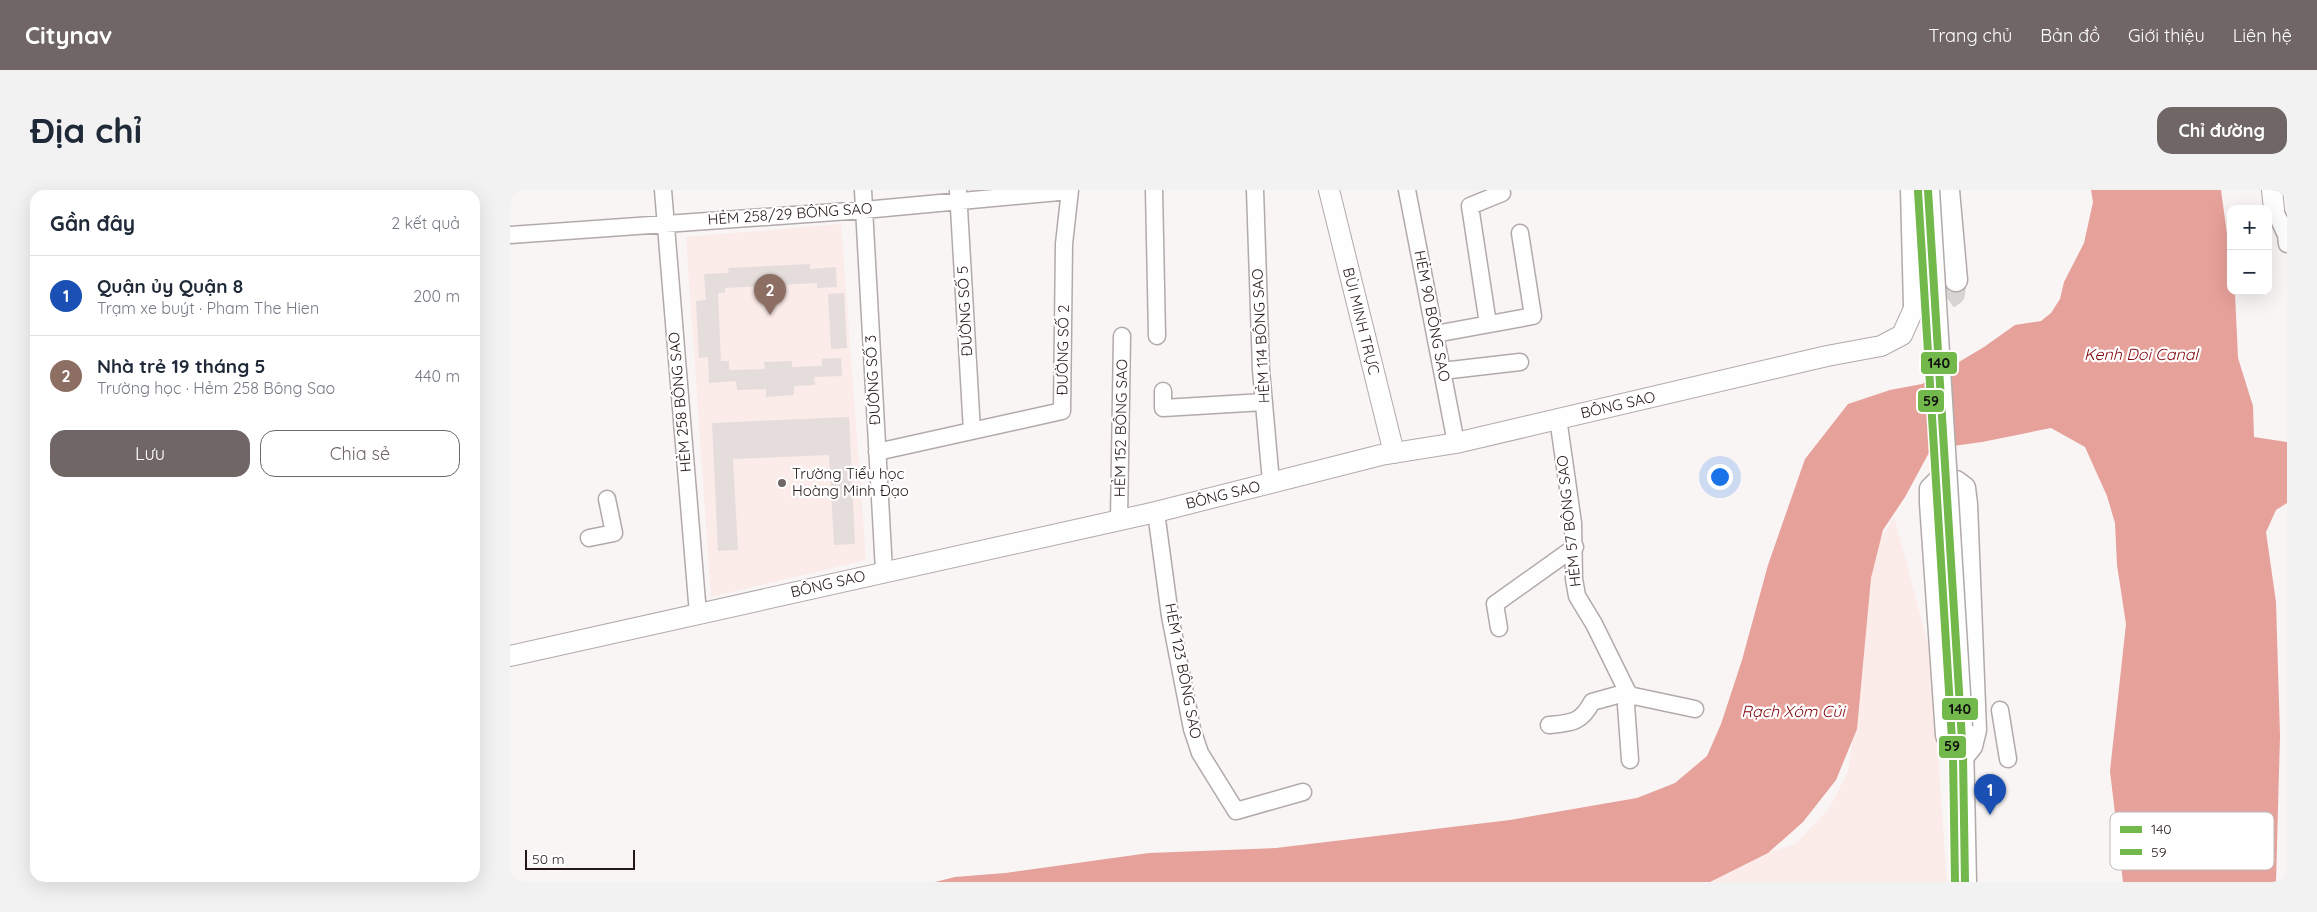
<!DOCTYPE html>
<html lang="vi">
<head>
<meta charset="utf-8">
<style>
	body { margin:0; font-family:Quicksand,sans-serif; background:#f2f2f3; color:#1f2937 }
	.controls { position:absolute; right:15px; top:15px; display:grid; overflow:hidden; border-radius:10px; box-shadow:0 5px 20px #0002 }
	.controls button { width:45px; height:45px; display:grid; place-items:center; padding:0; border:0; border-bottom:1px solid #e0e1e3; background:#fff; color:#1f2937; font:25px sans-serif }
	.scale { position:absolute; left:15px; bottom:12px; width:110px; box-sizing:border-box; padding-left:5px; border:2px solid #241917; border-top:0; font-size:14px; line-height:18px; white-space:nowrap; color:#241917; -webkit-text-stroke:4px #fff; paint-order:stroke }
	.you { position:absolute; left:1209px; top:286px; width:18px; height:18px; margin:-12px; border:4px solid #fff; border-radius:50%; background:#1a73e8; box-shadow:0 0 0 8px #1a73e833 }
	.badge { display:grid; place-items:center; width:32px; height:32px; border-radius:50%; background:#6f6665; color:#fff; font-size:16px; font-weight:700 }
	.pin { position:absolute; translate:-50% -41px; filter:drop-shadow(0 1px 2px #0008) }
	.pin::after { content:''; position:absolute; top:26px; width:18px; height:15px; background:inherit; clip-path:polygon(0 0,100% 0,50% 100%) }
	.list { margin:0; padding:0; list-style:none }
	h2 { display:flex; justify-content:space-between; align-items:center; height:65px; margin:0; padding:0 20px; font-size:21px }
	h2 small { font-size:16px; font-weight:400; color:#747a83 }
	.list li { display:grid; grid-template-columns:32px 1fr auto; gap:15px; align-items:center; box-sizing:border-box; height:80px; padding:0 20px; border-top:1px solid #e0e1e3 }
	.list b { display:block; font-size:19px; white-space:nowrap }
	.list p { margin:0; font-size:16px; white-space:nowrap; color:#747a83 }
	.list em { font-size:16px; font-style:normal; color:#747a83 }
	.actions { display:flex; gap:10px; padding:15px 20px }
	.actions a { flex:1; padding:11px 0; border:1px solid #6f6665; border-radius:15px; text-align:center; font-size:18px; color:#6f6665 }
	.actions .main { background:#6f6665; color:#fff }
	.map { position:relative; flex:none; width:1777px; height:692px; overflow:hidden; border-radius:15px }
	header { display:flex; align-items:center; gap:30px; box-sizing:border-box; height:70px; padding:0 25px; background:#6f6665; color:#fff }
	header strong { font-size:24px }
	nav { display:flex; gap:28px; margin-inline-start:auto; font-size:18px }
	.intro { display:flex; align-items:center; justify-content:space-between; box-sizing:border-box; height:120px; padding:0 30px }
	h1 { margin:0; font-size:35px }
	.button { padding:12px 22px; border-radius:15px; background:#6f6665; color:#fff; font-size:18px; font-weight:700 }
	main { display:flex; gap:30px; padding:0 30px }
	aside { flex:1; background:#fff; border-radius:15px; box-shadow:0 5px 20px #0002 }
	.map>svg:first-child { display:block }
	.built { fill:#fbebe9 }
	.water { fill:#e6a19a }
	.building { fill:#e5dddc }
	.lines { fill:none; stroke-linecap:round; stroke-linejoin:round }
	.secondary-tunnel { stroke:#d9d4d4; stroke-width:22; stroke-dasharray:22 11; stroke-linecap:butt }
	.minor-casing { stroke:#b1aaa9; stroke-width:19 }
	.tertiary-casing { stroke:#b1aaa9; stroke-width:22 }
	.secondary-casing { stroke:#b1aaa9; stroke-width:25 }
	.minor { stroke:#fefefe; stroke-width:16 }
	.tertiary { stroke:#fefefe; stroke-width:20 }
	.secondary { stroke:#fefefe; stroke-width:22 }
	.secondary-bridge-casing { stroke:#b1aaa9; stroke-width:25; stroke-linecap:butt }
	.secondary-bridge { stroke:#fefefe; stroke-width:22 }
	.bus-1-casing { stroke:#fff; stroke-width:11 }
	.bus-2-casing { stroke:#fff; stroke-width:11 }
	.bus-1 { stroke:#72b84a; stroke-width:8 }
	.bus-2 { stroke:#72b84a; stroke-width:8 }
	.poi-dot { fill:#6f6665; stroke:#fff; stroke-width:2 }
	.labels { text-anchor:middle; stroke-width:4.5; stroke-linejoin:round; paint-order:stroke }
	.street-label { font-size:15px; fill:#241917; stroke:#fff }
	.poi-label { font-size:15px; fill:#241917; stroke:#fff; text-anchor:start }
	.water-label { font-size:16px; font-style:italic; fill:#7f030a; stroke:#fff }
	.key { fill:#fff; stroke:#bdbab9; stroke-width:1 }
	.key-label { font-size:14px; fill:#241917 }
	.line-badge { stroke:#fff; stroke-width:2 }
	.pale-badge-label { font-size:14px; text-anchor:middle; font-weight:bold; fill:#111 }
</style>
</head>
<body>
<header>
<strong>Citynav</strong>
<nav><a>Trang chủ</a><a>Bản đồ</a><a>Giới thiệu</a><a>Liên hệ</a></nav>
</header>
<div class="intro"><h1>Địa chỉ</h1><a class="button">Chỉ đường</a></div>
<main>
<aside>
<h2>Gần đây<small>2 kết quả</small></h2>
<ul class="list">
<li><span class="badge" style="background:#1a4fb4">1</span><div><b>Quận ủy Quận 8</b><p>Trạm xe buýt · Pham The Hien</p></div><em>200 m</em></li>
<li><span class="badge" style="background:#8d6e63">2</span><div><b>Nhà trẻ 19 tháng 5</b><p>Trường học · Hẻm 258 Bông Sao</p></div><em>440 m</em></li>
</ul>
<div class="actions"><a class="main">Lưu</a><a>Chia sẻ</a></div>
</aside>
<div class="map">
<svg width="1777" height="692" viewBox="0 0 1777 692">
	<rect width="100%" height="100%" fill="#f9f5f5"/>
	<!-- built -->
	<path class="built" d="M331,34L356,370L201,407L176,47Z
		M1384,326L1418,454L1422,481L1437,692H1160L1286,654L1320,617L1338,582L1346,528L1351,385Z"/>
	<!-- water -->
	<path class="water" d="M1581,0H1711L1721,73V101H1725V103L1728,168L1743,216L1744,247L1777,252V313L1766,320L1756,342L1766,412L1770,546L1766,692H1613L1600,581L1616,434L1607,375L1605,333L1597,306L1575,257L1541,238L1472,252L1421,259L1395,307L1373,340L1361,388L1347,539L1326,590L1293,632L1258,663L1200,692H425L445,687L495,683L639,663L766,658L1000,630L1127,608L1165,593L1197,566L1211,534L1232,470L1258,375L1295,269L1338,214L1380,200L1412,194L1474,157L1505,135L1531,131L1541,123L1550,109L1554,92L1574,53L1583,12Z"/>
	<!-- building -->
	<path class="building" d="M300,74V79L326,77L327,97L307,98V93L215,98V103H208L211,171H219V180L255,179L254,172L282,171V177L312,176V169L331,168L332,186L304,187L305,195L284,196V205L256,207V199L227,200L226,191L199,193L198,167L189,168L186,111L196,110L194,84L219,83L218,78Z
		M334,103L337,158L321,159L318,104Z
		M339,227L345,354L324,355L319,265L223,269L228,360L208,361L202,233Z"/>
	<g class="lines">
		<!-- secondary-tunnel -->
		<path class="secondary-tunnel" d="M1406,116L1431,113L1444,104L1446,90"/>
		<defs>
			<path id="minor" d="M153,0L188,424
				M353,0L374,381
				M644,0L647,146
				M745,0L751,180L761,292
				M897,0L946,253
				M448,1L462,241
				M1764,19L1776,45L1777,54
				M0,45L354,20L560,1
				M978,134L960,16L992,3L991,0
				M925,144L1023,126L1010,43
				M932,181L1010,172
				M653,201V218L754,212
				M1048,228L1063,333L1064,389L1067,406L1084,434L1119,505L1116,515L1120,570
				M367,262L552,221L554,54L560,0
				M646,322L660,426L682,539L690,563L726,621L793,602
				M609,330L612,146
				M79,348L104,343L97,309
				M989,438L985,414L1065,357
				M1119,505L1185,519
				M1490,520L1498,569
				M1039,535C1061,533 1071,533 1082,512L1118,502"/>
			<path id="tertiary" d="M819,0L884,263
				M1762,0L1764,19
				M0,466L646,322L871,265L946,253L1317,166L1371,156L1392,145L1405,116"/>
			<path id="secondary" d="M1402,0L1405,116
				M1438,0L1446,90
				M1428,292H1446L1454,298L1456,314L1465,540L1461,556L1453,566L1442,556L1437,545L1421,313V299Z
				M1452,550L1455,692"/>
		</defs>
		<!-- minor casing -->
		<use href="#minor" class="minor-casing"/>
		<!-- tertiary casing -->
		<use href="#tertiary" class="tertiary-casing"/>
		<!-- secondary casing -->
		<use href="#secondary" class="secondary-casing"/>
		<!-- minor -->
		<use href="#minor" class="minor"/>
		<!-- tertiary -->
		<use href="#tertiary" class="tertiary"/>
		<!-- secondary -->
		<use href="#secondary" class="secondary"/>
		<defs>
			<path id="secondary-bridge" d="M1418,0L1451,537"/>
		</defs>
		<!-- secondary-bridge casing -->
		<use href="#secondary-bridge" class="secondary-bridge-casing"/>
		<!-- secondary-bridge -->
		<use href="#secondary-bridge" class="secondary-bridge"/>
		<defs>
			<path id="bus-1" d="M1418,0L1453,566L1455,692"/>
			<path id="bus-2" d="M1408,1L1443,566L1445,692"/>
		</defs>
		<!-- bus-1 casing -->
		<use href="#bus-1" class="bus-1-casing"/>
		<!-- bus-2 casing -->
		<use href="#bus-2" class="bus-2-casing"/>
		<!-- bus-1 -->
		<use href="#bus-1" class="bus-1"/>
		<!-- bus-2 -->
		<use href="#bus-2" class="bus-2"/>
	</g>
	<!-- markers -->
	<circle class="poi-dot" cx="272" cy="293" r="5"/>
	<g class="labels">
		<!-- street labels -->
		<g class="street-label">
			<text transform="translate(280 24) rotate(-4)" y="5">HẺM 258/29 BÔNG SAO</text>
			<text transform="translate(455 121) rotate(-93)" y="5">ĐƯỜNG SỐ 5</text>
			<text transform="translate(922 126) rotate(79)" y="5">HẺM 90 BÔNG SAO</text>
			<text transform="translate(851 131) rotate(76)" y="5">BÙI MINH TRỰC</text>
			<text transform="translate(751 146) rotate(-93)" y="5">HẺM 114 BÔNG SAO</text>
			<text transform="translate(553 160) rotate(-89)" y="5">ĐƯỜNG SỐ 2</text>
			<text transform="translate(363 190) rotate(-93)" y="5">ĐƯỜNG SỐ 3</text>
			<text transform="translate(170 212) rotate(-95)" y="5">HẺM 258 BÔNG SAO</text>
			<text transform="translate(1108 215) rotate(-13)" y="5">BÔNG SAO</text>
			<text transform="translate(611 238) rotate(-89)" y="5">HẺM 152 BÔNG SAO</text>
			<text transform="translate(713 305) rotate(-14)" y="5">BÔNG SAO</text>
			<text transform="translate(1059 331) rotate(-96)" y="5">HẺM 57 BÔNG SAO</text>
			<text transform="translate(318 394) rotate(-13)" y="5">BÔNG SAO</text>
			<text transform="translate(673 481) rotate(79)" y="5">HẺM 123 BÔNG SAO</text>
		</g>
		<!-- poi labels -->
		<g class="poi-label">
			<text x="282" y="289">Trường Tiểu học<tspan x="282" dy="17">Hoàng Minh Đạo</tspan></text>
		</g>
		<!-- water labels -->
		<g class="water-label">
			<text x="1631" y="170">Kenh Doi Canal</text>
			<text x="1283" y="527">Rạch Xóm Củi</text>
		</g>
	</g>
	<!-- legend -->
	<rect x="1600" y="622" width="164" height="58" rx="8" class="key"/>
	<rect x="1610" y="636" width="22" height="7" fill="#72b84a"/>
	<rect x="1610" y="659" width="22" height="6" fill="#72b84a"/>
	<g class="key-label">
		<text x="1641" y="644">140</text>
		<text x="1641" y="667">59</text>
	</g>
	<g class="line-badge">
		<rect x="1410" y="161" width="38" height="24" rx="5" fill="#72b84a"/>
		<rect x="1407" y="199" width="28" height="24" rx="5" fill="#72b84a"/>
		<rect x="1431" y="507" width="38" height="24" rx="5" fill="#72b84a"/>
		<rect x="1428" y="545" width="29" height="24" rx="5" fill="#72b84a"/>
	</g>
	<g class="pale-badge-label">
		<text x="1429" y="178">140</text>
		<text x="1421" y="216">59</text>
		<text x="1450" y="524">140</text>
		<text x="1442" y="561">59</text>
	</g>
</svg>
<div class="controls">
<button>+</button>
<button>−</button>
</div>
<div class="scale">50 m</div>
<div class="you"></div>
<div class="pin badge" style="left:1480px;top:625px;background:#1a4fb4">1</div>
<div class="pin badge" style="left:260px;top:125px;background:#8d6e63">2</div>
</div>
</main>
</body>
</html>
